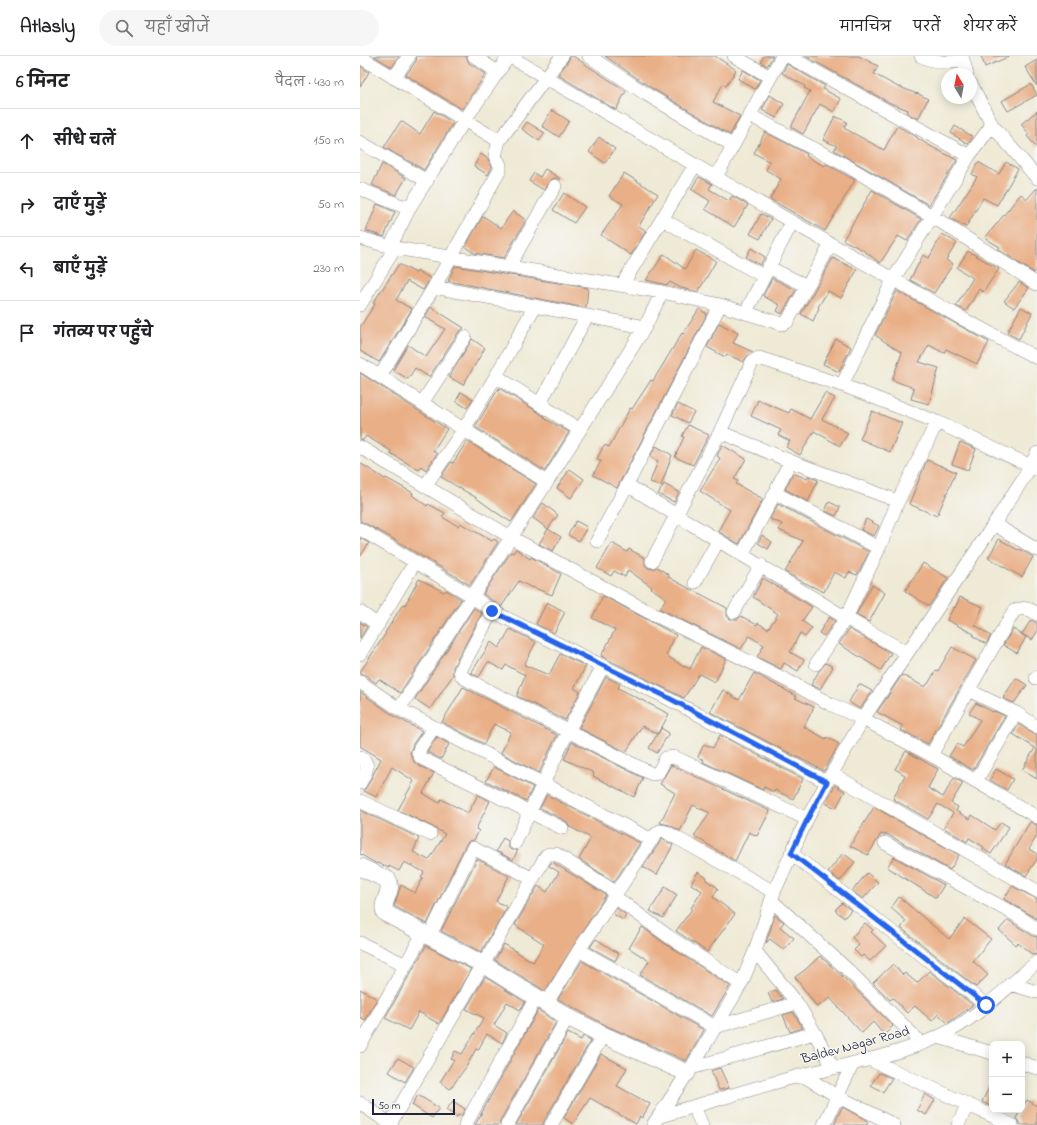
<!DOCTYPE html>
<html lang="hi">
<head>
<meta charset="utf-8">
<style>
	body { margin:0; font-family:"Indie Flower","Playpen Sans Deva",sans-serif; background:#f6f6f6; color:#202124 }
	.controls { position:absolute; right:12px; bottom:12px; display:grid; overflow:hidden; border-radius:8px; box-shadow:0 2px 10px #0003 }
	.controls button { width:36px; height:36px; display:grid; place-items:center; padding:0; border:0; border-bottom:1px solid #e0e0e0; background:#fff; color:#202124; font:20px sans-serif }
	.compass { position:absolute; left:581px; top:12px; width:36px; height:36px; border-radius:50%; background:#fff; box-shadow:0 2px 10px #0003; rotate:350deg }
	.scale { position:absolute; left:12px; bottom:10px; width:83px; box-sizing:border-box; padding-left:4px; border:2px solid #22223b; border-top:0; font-size:11px; line-height:14px; white-space:nowrap; color:#22223b; -webkit-text-stroke:3px #f6f6f2; paint-order:stroke }
	.stop { position:absolute; width:12px; height:12px; margin:-9px; border:3px solid #2563eb; border-radius:50%; background:#fff }
	.stop.end { background:#2563eb; border-color:#fff; box-shadow:0 1px 4px #0008 }
	.list { margin:0; padding:0; list-style:none }
	h2 { display:flex; justify-content:space-between; align-items:center; height:52px; margin:0; padding:0 16px; font-size:17px }
	h2 small { font-size:13px; font-weight:400; color:#757577 }
	.list li { display:grid; grid-template-columns:26px 1fr auto; gap:12px; align-items:center; box-sizing:border-box; height:64px; padding:0 16px; border-top:1px solid #e0e0e0 }
	.list b { display:block; font-size:15px; white-space:nowrap }
	.list em { font-size:13px; font-style:normal; color:#757577 }
	.icon { flex:none; width:22px; height:22px; fill:none; stroke:currentColor; stroke-width:2; stroke-linecap:round; stroke-linejoin:round }
	.map { position:relative; flex:none; width:677px; height:1069px; overflow:hidden }
	header { display:flex; align-items:center; gap:24px; box-sizing:border-box; height:56px; padding:0 20px; background:#fff; border-bottom:1px solid #e0e0e0 }
	header strong { font-size:19px }
	nav { display:flex; gap:22px; margin-inline-start:auto; font-size:14px }
	.search { width:280px; height:36px; background:#f6f6f6; display:flex; align-items:center; gap:10px; box-sizing:border-box; padding:0 14px; border-radius:22px; color:#757577; font-size:15px }
	main { display:flex }
	aside { flex:1; background:#fff }
	.map>svg:first-child { display:block }
	.building { fill:#e9af86 }
	.lines { fill:none; stroke-linecap:round; stroke-linejoin:round }
	.minor-casing { stroke:#888688; stroke-width:14 }
	.tertiary-casing { stroke:#888688; stroke-width:18 }
	.minor { stroke:#fff; stroke-width:13 }
	.tertiary { stroke:#fff; stroke-width:17 }
	.route { stroke:#2563eb; stroke-width:5 }
	.labels { text-anchor:middle; stroke-width:3; stroke-linejoin:round; paint-order:stroke }
	.street-label { font-size:14px; fill:#22223b; stroke:#f6f6f2 }
</style>
</head>
<body>
<header>
<strong>Atlasly</strong>
<div class="search"><svg class="icon" aria-label="search" viewBox="0 0 24 24"><circle cx="10" cy="10" r="6"/><path d="M15 15l6 6"/></svg>यहाँ खोजें</div>
<nav><a>मानचित्र</a><a>परतें</a><a>शेयर करें</a></nav>
</header>
<main>
<aside>
<h2>6 मिनट<small>पैदल · 430 m</small></h2>
<ul class="list">
<li><svg class="icon" aria-label="ahead" viewBox="0 0 24 24"><path d="M12 20V5M6 11l6-6 6 6"/></svg><div><b>सीधे चलें</b></div><em>150 m</em></li>
<li><svg class="icon" aria-label="right" viewBox="0 0 24 24"><path d="M7 20v-9h11M14 6l5 5-5 5"/></svg><div><b>दाएँ मुड़ें</b></div><em>50 m</em></li>
<li><svg class="icon" aria-label="left" viewBox="0 0 24 24"><path d="M17 20v-9H6M10 6l-5 5 5 5"/></svg><div><b>बाएँ मुड़ें</b></div><em>230 m</em></li>
<li><svg class="icon" aria-label="arrive" viewBox="0 0 24 24"><path d="M6 21V4h12l-3 4 3 4H6"/></svg><div><b>गंतव्य पर पहुँचे</b></div></li>
</ul>
</aside>
<div class="map">
<svg width="677" height="1069" viewBox="0 0 677 1069">
	<rect width="100%" height="100%" fill="#f6f6f2"/>
	<filter id="ink" filterUnits="userSpaceOnUse"><feTurbulence type="fractalNoise" baseFrequency=".025" numOctaves="2"/><feDisplacementMap in="SourceGraphic" scale="8" xChannelSelector="R" yChannelSelector="G"/><feConvolveMatrix kernelMatrix="1 2 1 2 8 2 1 2 1" color-interpolation-filters="sRGB"/></filter>
	<filter id="wash" filterUnits="userSpaceOnUse"><feTurbulence type="fractalNoise" baseFrequency=".012" numOctaves="4" result="noise"/><feDisplacementMap in="SourceGraphic" scale="16" xChannelSelector="R" yChannelSelector="G"/><feGaussianBlur stdDeviation="0.9" result="paint"/><feColorMatrix in="noise" values="0 0 0 0 0 0 0 0 0 0 0 0 0 0 0 0 0 1.4 0 .05"/><feComposite in="paint" operator="in"/></filter>
	<g filter="url(#wash)">
		<rect width="100%" height="100%" fill="#efead5"/>
		<g id="blocks">
			<!-- building -->
			<path class="building" d="M14,0H39L32,11Z
				M57,0H106L109,7L126,18L102,53L46,19L56,5Z
				M210,0H213L266,35L256,54L198,19L208,5Z
				M245,0H355L376,14L366,30L363,28L353,46L380,60L370,79L290,31Z
				M404,0H413L407,10L401,6Z
				M445,0H499L518,10L514,18L540,32V31L557,38V37L568,43L558,63L547,57L548,54L530,47Z
				M621,0H650L625,11Z
				M677,4V30L665,11Z
				M427,8L465,30L463,33L481,43L474,56L460,48L443,78L431,71L450,35L444,32L445,30L422,17Z
				M0,10L9,16L0,31Z
				M383,14L400,24L395,33L378,23Z
				M671,28L677,39L648,55L642,45Z
				M410,39L424,48L416,62L402,54Z
				M192,54L209,65L199,81L182,70Z
				M74,55L93,67L64,114L24,91L41,65L60,78Z
				M677,55V92L667,80L669,78L661,68Z
				M475,60L487,66L484,72L524,94L537,70L557,81V82L572,91L597,104L569,149L474,94L477,90L463,84Z
				M167,66L185,77L179,85L162,73Z
				M595,70L613,81L608,88L591,77Z
				M405,76L447,98L446,100L464,110L466,108L495,124L465,175L410,143L421,123L406,114L410,106L394,97Z
				M239,81L255,93L245,107L229,96Z
				M121,98L128,103L132,111L128,119L114,110Z
				M618,106L639,118L646,106L658,113L637,149L623,142L606,171L590,162L617,121L612,118Z
				M22,108L46,122L36,139L12,129Z
				M185,113L201,123L200,124L195,122L191,123L184,134L169,125L174,117L180,121Z
				M264,117L298,138L279,170L286,175L271,199L241,179L263,148L249,140Z
				M339,121L352,128L349,133L369,145L372,140L388,149L374,171L345,153L350,145L331,133Z
				M677,132V213L674,217L638,193L640,191L625,182L661,138L667,143Z
				M512,134L561,163L547,185L538,180L520,207L503,194L483,184Z
				M204,137L225,151L214,167L193,154Z
				M17,148L35,156L24,181L6,175Z
				M153,155L166,164L144,202L114,197L105,191L123,160L141,172Z
				M401,158L411,163L400,183L390,178Z
				M582,178L597,187L586,204L593,208L574,237L550,224L563,199L569,202Z
				M391,192L405,201L400,209L386,201Z
				M336,194L356,205L338,236L321,232L310,226L307,229L286,224L304,198L325,213Z
				M608,195L639,213L623,236L619,233L606,255L596,250L613,222L597,212Z
				M473,202L497,214L481,242L468,235L458,251L459,252L453,265L441,258Z
				M39,208L56,217L58,215L70,222L63,234L47,225L36,244L52,253L19,306L0,295V271L15,248L13,247Z
				M95,210L228,232L226,252L88,225Z
				M412,222L436,234L422,258L417,255L420,249L403,240Z
				M659,226L669,232L654,252L644,245Z
				M537,235L629,286L617,308L586,293L584,297L569,289L559,306L579,312L569,348L551,343L554,332L532,324L542,297L515,279Z
				M71,251L104,272L98,277L69,321L55,312L48,323L33,314L48,289L66,301L85,273L65,261Z
				M661,251L672,257L659,283L647,277Z
				M339,253L347,258L257,432L233,419L241,405L237,403L244,389L249,391L270,352L272,353L291,324L293,325L322,277L323,278Z
				M359,267L378,277L373,287L393,296L388,299L383,306L367,298L365,301L347,291Z
				M112,283L125,292L103,329L89,321Z
				M476,283L491,291L479,316L463,308Z
				M0,317L87,373L73,395L77,398L66,414L61,410L59,414L30,397L31,395L6,380L3,384L0,383Z
				M139,332L178,356L185,361L184,362L209,376L185,415L115,371Z
				M101,336L113,343L107,352L96,345Z
				M465,337L475,342L462,363L488,377L480,390L454,375L440,399L426,391L430,385L418,379L421,374L391,360L398,344L429,357L431,353L450,363Z
				M318,348L334,356L328,367L312,359Z
				M512,355L542,367L530,396L500,383Z
				M328,369L349,379L333,409L315,401L324,381L322,380Z
				M107,385L176,428L151,466L137,457L115,441L81,421L91,406L93,407Z
				M600,386L616,393L608,414L592,408Z
				M362,389L386,403L374,423L378,425L376,428L403,443L379,488L358,475L370,454L340,435L360,402L357,400Z
				M296,390L312,399L301,430L290,426L298,405L290,401Z
				M567,404L596,416L577,460L549,448Z
				M0,407L25,423L26,422L53,437L52,439L67,450L68,448L85,457L82,461L98,470L100,467L132,485L134,483L138,486L110,529L27,479L0,465Z
				M210,413L224,423L211,442L197,432Z
				M433,417L447,423L448,420L458,424L448,446L425,433Z
				M304,428L319,436L314,446L298,438Z
				M469,446L480,451L476,460L465,455Z
				M183,447L198,459L188,473L173,462Z
				M418,448L509,496L497,519L489,516L486,522L474,516L464,536L443,526L425,516L443,485L419,474L422,468L410,463Z
				M506,463L519,470L514,480L501,474Z
				M216,465L227,471L219,485L208,479Z
				M188,473L201,481L193,495L179,488Z
				M402,479L412,486L408,493L398,487Z
				M0,482L9,487L0,501Z
				M639,483L658,494L659,493L673,501L662,521L628,502Z
				M252,487L267,496L269,493L285,502V509L288,512L293,513L297,511L309,519L308,521L332,534H333L367,552V560L370,563H378L381,560L397,569L398,567L408,573L418,558L393,541L403,522L452,551L442,565L452,572L445,581L440,577L430,596L444,604L438,615L424,607L421,613L397,601L404,589L389,580L381,593L300,553L306,542L291,532L292,531L268,514L265,521L254,515L251,520L237,512Z
				M156,493L170,503L171,501L201,518L192,539L172,531V532L159,525L141,551L123,538L151,496L153,497Z
				M563,507L588,522L569,550L545,535Z
				M59,523L84,536L86,534L101,543L40,637L19,623L16,627L5,619L0,618V616L26,577H25L43,548L45,549Z
				M512,529L525,537L509,566L496,559Z
				M243,540L316,579L306,599L324,611V610L330,613L341,591L366,603L355,626L339,618L324,642L241,600L255,574L232,562Z
				M600,541L623,551L615,569L631,580L626,588L613,580L614,578L587,564L594,551L595,552Z
				M187,546L205,556L194,577L176,568Z
				M114,552L122,557L93,611V619L70,653L55,643Z
				M469,561L475,565L464,580L459,577Z
				M671,564L677,567V576L672,584L662,578Z
				M0,566L7,571L0,582Z
				M150,573L176,586L164,609L189,619L200,598L226,610L214,632L220,636L205,664L157,640L165,619L146,609L143,614L128,606L119,621L111,617L131,586L139,592Z
				M489,573L531,597L521,614L479,588Z
				M653,573L666,581L657,597L643,589Z
				M592,591L616,604L568,688L541,674L543,670L517,656L542,619L565,631L567,628H568L576,614L578,615Z
				M466,607L473,611L460,633L451,629L459,615Z
				M394,617L436,640L435,642L454,651L444,671L466,683L467,681L479,688L464,715L350,656L363,634L379,644Z
				M246,621L260,628L258,632L309,658L298,678L282,670L266,696L219,672Z
				M656,622L667,629L654,647L643,642Z
				M499,628L512,635L500,653L489,646Z
				M103,631L197,679L179,717L141,697L151,676L134,668L124,688L82,666Z
				M0,636L34,660L62,675L53,688L50,697L54,706L57,709L74,717L63,737L79,747L81,743L108,757L118,739L130,745L116,773L119,775L114,784L109,785L106,788L67,868L34,850L41,829L55,837L63,822L61,821L64,816L44,806L39,815L29,810V812L18,807L17,808L0,798V754L59,782L53,796L69,804L85,778L73,771L38,754L54,725L32,711L16,741L4,735L9,727L21,703L0,690Z
				M616,647L633,656L634,655L645,660L613,714L589,700L597,688L603,691L620,664L609,657Z
				M659,668L673,678L677,679V723L662,714L675,692L653,678Z
				M301,672L309,677L297,697L289,692Z
				M360,679L443,723L433,743L415,734L414,736L404,731L403,734L343,706L344,704L338,701L344,688L353,692Z
				M77,681L89,688L81,703L67,696Z
				M212,686L283,722L274,741L233,720L234,717L204,703Z
				M546,695L578,713L568,732L583,741L594,722L603,727L591,747L598,751L596,755L610,763L612,759L635,774L641,766L649,771L631,798L623,793L624,791L609,782L607,786L584,772L593,757L578,748L568,763L533,743L545,719L535,713Z
				M311,709L410,755L397,780L389,776L375,805L334,780L350,757L333,749L320,775L310,769L300,767L315,737L300,728Z
				M134,711L173,731L166,745L126,725Z
				M636,713L653,723L647,734L630,724Z
				M475,729L485,735L476,752L465,747Z
				M187,739L280,787L254,826L219,803L231,782L210,771L206,765L180,752Z
				M514,751L599,799L590,814L527,778L523,779L521,778L508,799L490,790Z
				M670,766L677,769V780L669,793L677,798V803L666,820L645,808Z
				M143,782L148,785V791L151,794H158L153,804L136,795Z
				M302,783L313,789L297,819L283,811Z
				M483,797L495,806L480,825L468,816Z
				M534,801L584,829L576,842L527,811Z
				M117,803L149,820L136,845L147,851L121,896L81,875Z
				M192,806L246,839L185,935L135,904L144,888L173,906L184,888L155,869L178,830L187,836L199,816L189,810Z
				M338,816L347,822L346,824L358,832L353,841L375,858L347,896L316,875L332,853L331,852L342,835L331,828Z
				M507,817L518,826L503,843L492,835Z
				M652,830L677,843V863L644,843Z
				M305,831L317,839L303,862L290,855Z
				M539,841L589,883L605,863L631,883L613,905L628,919L616,931L541,872L546,865L531,852Z
				M482,847L491,854L484,862L475,854Z
				M256,852L266,859L263,864L253,858Z
				M415,859L424,866L420,871L434,882L424,894L410,883L406,887Z
				M648,864L673,880L677,881V898L673,899L658,887L656,889L639,874Z
				M505,867L513,874L511,876L526,890L510,905L503,899L501,901L494,894L499,889L492,881Z
				M282,871L304,887L370,930L352,960L280,919L289,905L269,892Z
				M236,883L259,898L255,905L230,891Z
				M66,890L111,913L79,968L59,956L49,974L25,962Z
				M460,900L484,922L533,970L524,979L513,966L502,977L470,942L457,951L435,921L445,914Z
				M222,905L344,974L326,1005L247,970L198,943Z
				M533,908L543,919L545,917L557,927L569,915L613,949L588,967L578,958L572,965L555,950L547,957L533,942L530,944L513,927Z
				M125,921L165,946L160,954L147,946L134,969L147,977L142,987L127,978L118,994L116,993L106,1011L90,1033L80,1026L94,1004L91,1003L95,995L102,998L124,962L106,953Z
				M0,933L17,943L5,964L0,961Z
				M416,934L423,943L412,946L408,937Z
				M178,954L196,966L140,1065L139,1069H115Z
				M433,956L443,972L430,976L423,959Z
				M208,977L221,984L223,980L231,984L184,1065L183,1069H156Z
				M241,998L267,1012L257,1030L290,1048L282,1062L280,1060L276,1068L230,1042L213,1068L204,1062Z
				M38,1002L54,1011L45,1026L29,1016Z
				M360,1012L369,1032L359,1034L351,1015Z
				M519,1017L532,1022L523,1036L511,1029Z
				M632,1025V1051L622,1046Z
				M565,1038L575,1044L566,1059L557,1054Z
				M58,1039L79,1052L72,1062L52,1049Z
				M667,1044L677,1050V1069H661L656,1062Z
				M93,1045L105,1053L101,1060L98,1059L97,1061L86,1054Z
				M482,1051L508,1065L507,1069H474Z"/>
		</g>
	</g>
	<g filter="url(#ink)">
		<use href="#blocks" fill-opacity="0" stroke="#888688" stroke-width="1"/>
		<g class="lines">
			<defs>
				<path id="minor" d="M114,0L137,16
					M149,0L432,166L603,263L677,302
					M229,0L286,38L372,89
					M374,0L410,21
					M428,0L609,100
					M561,0C574,6 589,8 603,4
					M602,0L607,18
					M0,1L139,85
					M34,22L49,0
					M611,28L632,69L677,122
					M389,59L487,110L572,160L677,228
					M0,86L67,125
					M356,121L422,0
					M0,133L42,150L51,149L104,65L149,0
					M302,163L403,220
					M0,182L35,192L302,236L360,249L422,268L427,266L471,188
					M30,191L51,149
					M149,210L195,130
					M408,211L447,230
					M262,229L335,109
					M74,231L285,271
					M0,249L35,192
					M386,256L432,166
					M0,308L187,426
					M20,320L74,231L140,114V109L135,100L139,85L202,0
					M136,320L220,374
					M482,329L533,224L609,100L632,69
					M62,347L105,281
					M180,347L227,260
					M360,376L430,405L538,445
					M0,391L152,482L289,556L430,626L470,648L503,663L571,699L677,761
					M267,429L486,562L547,597
					M65,430L104,373L136,320L175,250
					M415,437L519,492
					M634,468L677,494
					M0,473L112,540L132,555L305,641L467,726
					M237,485L267,429L360,249
					M382,499L415,437L430,405
					M292,505L360,376L392,306L399,302L482,329L577,366L677,413
					M335,526L358,485
					M132,555L100,615L102,620L104,622L292,718L298,717L306,702L314,701L447,763
					M0,556L18,569
					M374,556L401,509
					M0,598L55,506
					M456,608L486,562L519,492L538,445L577,366
					M676,622L677,621
					M0,626L39,653L292,784
					M608,634L656,657L616,725
					M39,653L187,426L285,271L302,236
					M656,657L677,671
					M74,671L60,692L58,697L61,702L202,772
					M571,699L654,555C663,551 669,552 677,558
					M0,701C12,708 5,718 0,727
					M472,718L677,835
					M0,745L70,778
					M155,787L208,675L243,610
					M525,787L656,859L677,873
					M431,797L626,949
					M255,841L308,880L381,928
					M412,845L490,916L561,987
					M70,879L113,792L173,823
					M0,887L46,909
					M219,894L355,971L437,947
					M395,895L437,947L455,977L473,1012
					M650,928L677,936
					M186,948L219,894L294,780L300,775L306,776L414,836
					M578,981L632,997
					M0,990L64,876
					M511,1004L652,1069
					M662,1007L677,1012
					M331,1012L455,977
					M442,1019L477,1040L534,1069
					M0,1047L32,1069
					M334,1051L342,1069
					M300,1060C348,1047 395,1031 443,1019C488,1008 535,1000 578,981C615,964 646,932 677,906
					M30,1068L186,800L189,798H196L257,837
					M105,1069L176,942
					M147,1069L208,961
					M191,1069L243,979
					M293,1069L331,1012L381,928L395,895L414,836L447,763L467,726L503,663L634,468L671,410L677,397
					M464,1069L493,1007
					M598,1069L607,1049"/>
				<path id="tertiary" d="M0,811L28,824C34,836 20,846 25,857L124,909L208,961L243,979L327,1017"/>
			</defs>
			<!-- minor casing -->
			<use href="#minor" class="minor-casing"/>
			<!-- tertiary casing -->
			<use href="#tertiary" class="tertiary-casing"/>
			<!-- minor -->
			<use href="#minor" class="minor"/>
			<!-- tertiary -->
			<use href="#tertiary" class="tertiary"/>
		</g>
	</g>
	<g class="lines" filter="url(#ink)">
		<!-- route -->
		<path class="route" d="M132,555L305,640L467,726L447,764L431,797L626,949"/>
	</g>
	<g class="labels">
		<!-- street labels -->
		<g class="street-label">
			<text transform="translate(495 988) rotate(-15)" y="5">Baldev Nagar Road</text>
		</g>
	</g>
</svg>
<div class="controls">
<button>+</button>
<button>−</button>
</div>
<svg class="compass" viewBox="-18 -18 36 36"><path d="M0-13l5 13h-10z" fill="#e53935"/><path d="M0 13l5-13h-10z" fill="#757577"/></svg>
<div class="scale">50 m</div>
<div class="stop" style="left:626px;top:949px"></div>
<div class="stop end" style="left:132px;top:555px"></div>
</div>
</main>
</body>
</html>
